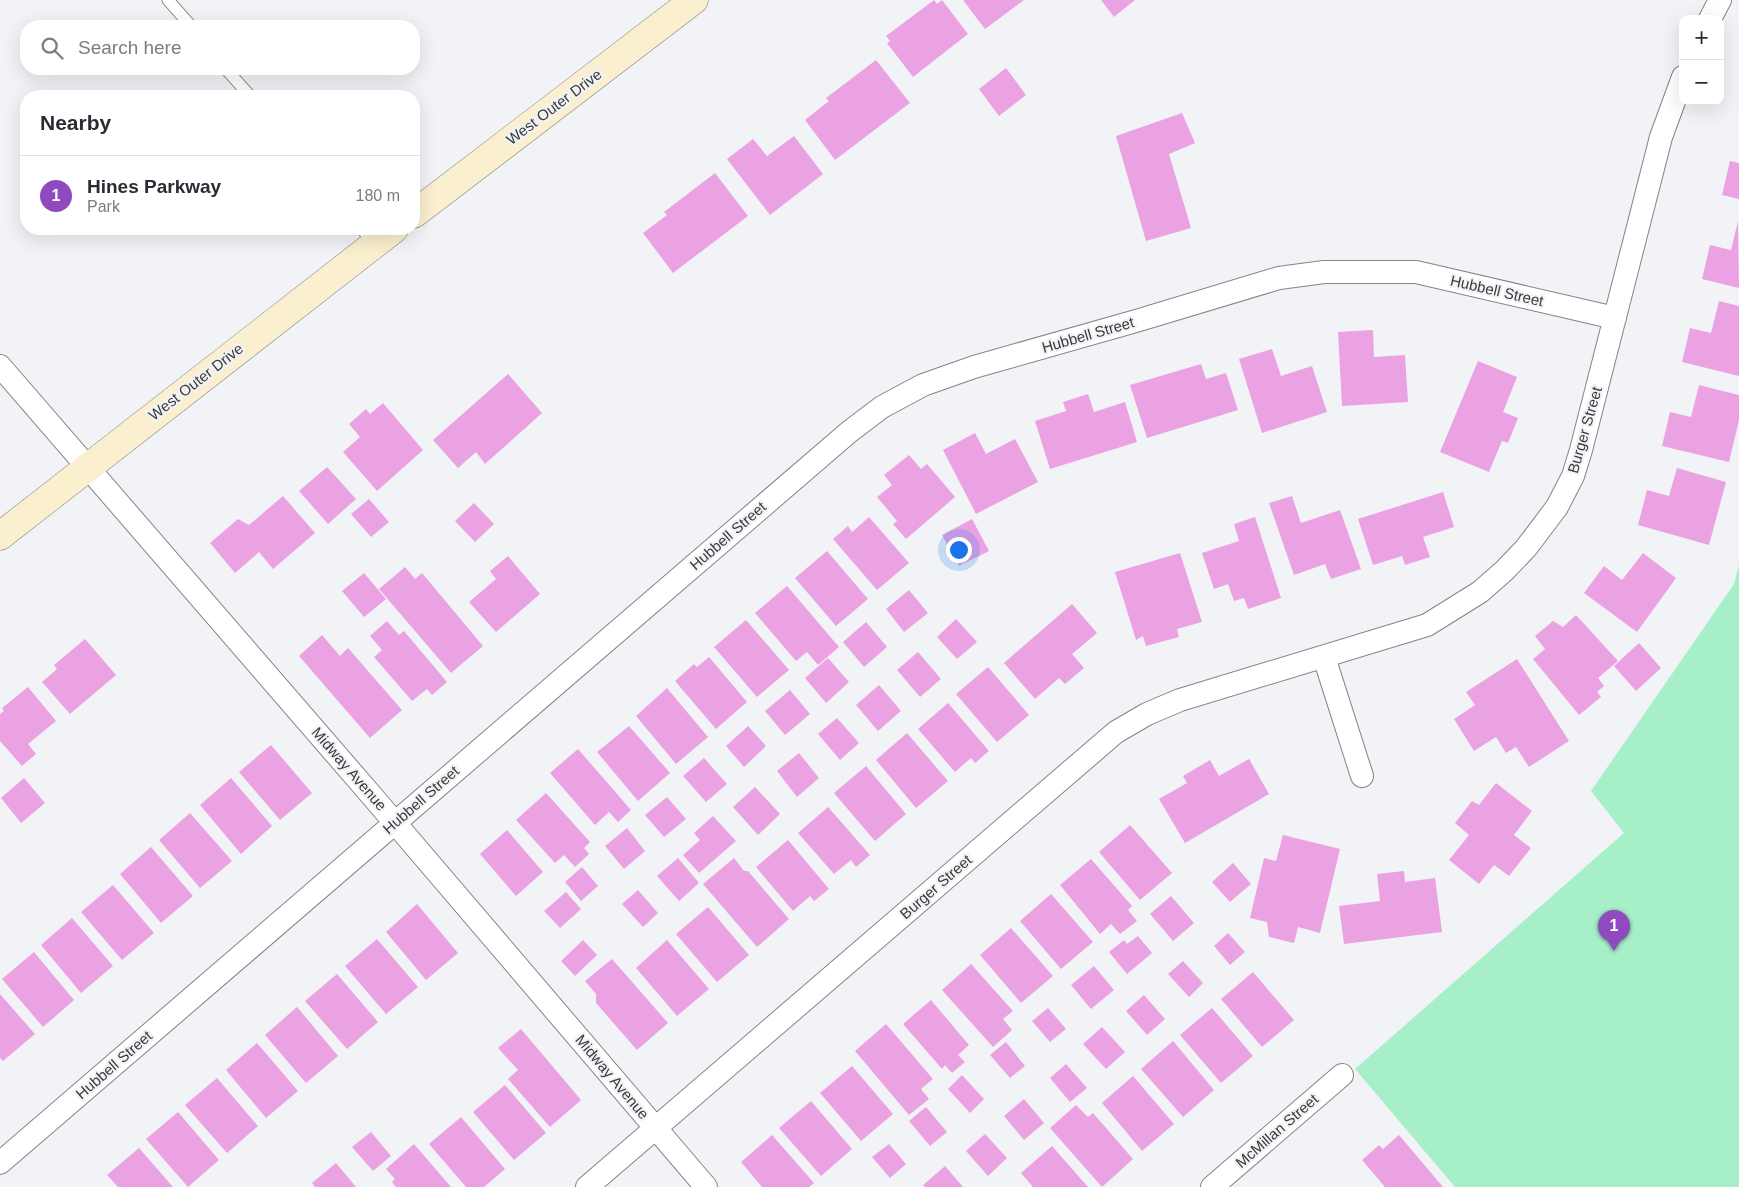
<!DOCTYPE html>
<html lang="en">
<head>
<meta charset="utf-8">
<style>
	body { margin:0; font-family:Helvetica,sans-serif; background:#f2f2f3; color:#2b2b33 }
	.controls { position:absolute; right:15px; top:15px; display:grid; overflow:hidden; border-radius:10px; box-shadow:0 5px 20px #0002 }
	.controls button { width:45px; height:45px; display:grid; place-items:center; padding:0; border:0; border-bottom:1px solid #e1e1e2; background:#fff; color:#2b2b33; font:25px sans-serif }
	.you { position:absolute; left:958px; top:549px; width:18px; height:18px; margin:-12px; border:4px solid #fff; border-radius:50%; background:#1a73e8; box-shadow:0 0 0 8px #1a73e833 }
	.badge { display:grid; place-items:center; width:32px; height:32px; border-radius:50%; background:#8e4abe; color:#fff; font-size:16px; font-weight:700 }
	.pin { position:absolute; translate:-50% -41px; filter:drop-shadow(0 1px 2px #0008) }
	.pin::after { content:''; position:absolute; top:26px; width:18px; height:15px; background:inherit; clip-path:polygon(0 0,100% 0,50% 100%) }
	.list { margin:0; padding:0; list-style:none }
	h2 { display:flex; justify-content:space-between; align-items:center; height:65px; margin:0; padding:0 20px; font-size:21px }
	h2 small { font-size:16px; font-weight:400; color:#7c7c81 }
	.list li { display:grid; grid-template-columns:32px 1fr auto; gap:15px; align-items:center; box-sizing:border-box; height:80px; padding:0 20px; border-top:1px solid #e1e1e2 }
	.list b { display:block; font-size:19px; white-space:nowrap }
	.list p { margin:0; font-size:16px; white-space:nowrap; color:#7c7c81 }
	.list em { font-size:16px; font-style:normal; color:#7c7c81 }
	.icon { flex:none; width:28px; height:28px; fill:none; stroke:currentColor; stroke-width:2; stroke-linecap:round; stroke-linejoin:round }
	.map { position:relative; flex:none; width:1739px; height:1187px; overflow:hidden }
	.search { position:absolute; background:#fff; box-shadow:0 5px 20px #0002; left:20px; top:20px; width:400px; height:55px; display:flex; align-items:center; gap:12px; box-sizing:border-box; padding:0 18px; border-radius:20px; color:#7c7c81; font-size:19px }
	.panel { position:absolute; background:#fff; box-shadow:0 5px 20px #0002; left:20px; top:90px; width:400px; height:145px; border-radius:20px }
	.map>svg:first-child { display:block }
	.green { fill:#a6efc8 }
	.building { fill:#eba2e3 }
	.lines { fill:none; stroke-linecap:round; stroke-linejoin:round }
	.service-casing { stroke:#838486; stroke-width:13 }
	.minor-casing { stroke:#838486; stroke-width:24 }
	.secondary-casing { stroke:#838486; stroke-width:29 }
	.service { stroke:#fff; stroke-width:11 }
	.minor { stroke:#fff; stroke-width:22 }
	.secondary { stroke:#faefce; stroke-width:28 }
	.labels { text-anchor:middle; stroke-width:4.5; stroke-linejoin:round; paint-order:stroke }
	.street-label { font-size:15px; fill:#3a3a3b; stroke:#f2f3f6 }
</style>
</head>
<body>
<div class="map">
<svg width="1739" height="1187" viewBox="0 0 1739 1187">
	<rect width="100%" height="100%" fill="#f2f3f6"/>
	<!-- green -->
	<path class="green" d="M1739,565V1187H1455L1355,1069L1624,833L1591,791L1734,584Z"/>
	<!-- building -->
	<path class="building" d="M934,0L937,4L942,0L968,34L913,77L887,43L890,41L886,36Z
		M963,0H1024L985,29Z
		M1101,0H1135L1114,17Z
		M876,60L910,103L835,160L805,120L829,101L826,98Z
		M1006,68L1026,95L999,116L979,89Z
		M1182,113L1195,143L1169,154L1191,228L1146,241L1116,136Z
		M794,136L823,174L770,215L727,159L753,139L767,156Z
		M1730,161L1739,163V199L1722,195Z
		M715,173L748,216L673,273L643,233L667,215L664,212Z
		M1738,221L1739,288L1702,279L1710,245L1731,250Z
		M1719,301L1739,306V376L1682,362L1690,328L1711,333Z
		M1373,330L1374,357L1405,355L1408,402L1342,406L1338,332Z
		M1272,349L1281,376L1312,366L1327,412L1262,433L1239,359Z
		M1478,361L1517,377L1503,412L1518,418L1508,443L1502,441L1489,472L1440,452Z
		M1201,364L1206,379L1226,373L1238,410L1147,438L1130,385Z
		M508,374L542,413L485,464L476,452L458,468L433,440Z
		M1699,385L1739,395V420L1729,462L1662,446L1670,412L1691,417Z
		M1088,394L1094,412L1125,402L1137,442L1050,469L1035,421L1066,411L1063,402Z
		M383,403L423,450L377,491L343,452L360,437L349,424L366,409L370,414Z
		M975,433L986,454L1015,439L1038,482L976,514L943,450Z
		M909,455L921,469L927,464L955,497L906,539L893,524L897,521L877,497L892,485L884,475Z
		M327,467L356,499L328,524L299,491Z
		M1677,468L1726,482L1709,545L1638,525L1647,490L1669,496Z
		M1443,492L1454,527L1423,537L1430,557L1405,565L1402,556L1373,565L1358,519Z
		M283,496L315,533L273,569L259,552L235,573L210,543L238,519L249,525Z
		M1292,496L1301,523L1340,510L1361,569L1331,579L1325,564L1294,575L1269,503Z
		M369,499L389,522L371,537L351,514Z
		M474,503L494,524L475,542L455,521Z
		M869,517L909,563L877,590L833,539L848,526L852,532Z
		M1255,517L1281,598L1248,609L1244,598L1234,601L1228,584L1214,589L1202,553L1239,541L1234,524Z
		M972,519L989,551L959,566L942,535Z
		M827,551L868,599L836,626L795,578Z
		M1180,553L1202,622L1177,629L1179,637L1146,646L1143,636L1136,640L1115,572Z
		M1643,553L1676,578L1637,632L1584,593L1604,566L1622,580Z
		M508,556L540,594L496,632L469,602L496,579L490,571Z
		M405,567L415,579L422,573L483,646L451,673L379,589Z
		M364,573L386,599L364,617L342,591Z
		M787,586L839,647L818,665L807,652L796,661L755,613Z
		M909,590L928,613L904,632L886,609Z
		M1072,604L1097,633L1072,654L1084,668L1065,684L1059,678L1035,699L1004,663Z
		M1576,615L1618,661L1598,678L1604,686L1597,692L1601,697L1579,715L1533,659L1545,649L1535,636L1553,621L1563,627Z
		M956,619L977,642L957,659L937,637Z
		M746,620L789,670L757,697L714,647Z
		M387,621L399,635L404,631L447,682L432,695L427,689L412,701L374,657L382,650L370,636Z
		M866,622L887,647L864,667L843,642Z
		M322,635L340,656L348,648L402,710L370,738L299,656Z
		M85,639L116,675L70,714L42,682L57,669L54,665Z
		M1639,643L1661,668L1636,691L1614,666Z
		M918,652L941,679L920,697L897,670Z
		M709,657L747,702L716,729L675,681L694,664L697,667Z
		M828,658L849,682L826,703L805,678Z
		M1517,659L1569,741L1529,767L1516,747L1506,753L1496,737L1474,751L1454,719L1475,705L1466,692Z
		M988,667L1029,715L997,742L956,694Z
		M879,685L901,711L878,731L856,705Z
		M28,687L56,721L28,744L36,754L22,766L0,741V714L4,711L2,708Z
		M667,688L708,737L676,764L636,716Z
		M790,690L810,714L785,735L765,711Z
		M948,703L989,751L975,763L971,758L955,772L918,729Z
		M837,718L859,743L840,760L818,734Z
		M629,726L670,773L638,801L597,752Z
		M748,726L766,746L744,767L726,746Z
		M907,733L948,781L916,808L876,760Z
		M271,745L312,793L280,820L239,772Z
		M578,749L631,810L618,822L609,812L595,825L550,773Z
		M799,753L819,778L797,797L777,771Z
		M704,758L727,784L706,802L683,776Z
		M1249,759L1269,794L1185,843L1159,799L1187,783L1183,776L1210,760L1219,776Z
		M866,766L906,814L875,841L834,793Z
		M24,778L45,803L21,823L1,798Z
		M231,778L272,826L241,854L200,805Z
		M1496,783L1532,811L1514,835L1531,848L1509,876L1494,865L1479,884L1449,860L1469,835L1455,823L1472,801L1479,805Z
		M755,787L780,814L758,835L733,807Z
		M546,793L590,842L584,848L589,854L575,867L564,855L555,863L516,820Z
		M667,797L686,819L664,837L645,815Z
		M828,807L870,855L856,867L851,860L834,874L798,833Z
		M190,813L232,861L200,888L159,840Z
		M713,816L736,841L699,873L683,855L700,840L694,833Z
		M1130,825L1172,873L1140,900L1099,852Z
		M627,828L645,851L624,869L605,846Z
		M507,830L543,872L516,896L480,854Z
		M1283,835L1340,849L1320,933L1298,927L1294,943L1269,937L1267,922L1250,918L1264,858L1276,861Z
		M788,840L829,889L814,901L810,896L793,911L756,867Z
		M151,847L193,896L161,923L120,874Z
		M678,858L699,883L679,901L657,876Z
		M734,858L744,871H748L789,919L757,947L703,884Z
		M1091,859L1132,906L1128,910L1137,921L1120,934L1111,924L1100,934L1060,885Z
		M1233,863L1251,884L1230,902L1212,882Z
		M582,867L598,886L581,901L565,882Z
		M1404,871L1405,882L1435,878L1442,932L1344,944L1339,906L1380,901L1377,874Z
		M113,885L154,933L122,960L81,912Z
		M638,890L658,913L643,927L622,904Z
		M566,892L581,909L560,928L544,911Z
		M1051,894L1093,942L1061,969L1020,921Z
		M1171,896L1194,923L1173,941L1150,914Z
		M417,904L458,953L426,980L386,932Z
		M708,907L749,955L717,982L676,934Z
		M72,918L113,966L81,993L41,945Z
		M1011,928L1053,976L1021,1003L980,955Z
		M1228,933L1245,952L1230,965L1214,946Z
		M1138,936L1152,953L1127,974L1109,952L1124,940L1127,944Z
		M377,939L418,987L386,1014L345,966Z
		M583,940L597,955L575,976L561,961Z
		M667,940L709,989L677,1016L636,968Z
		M34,952L74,1000L43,1027L2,979Z
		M612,959L668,1023L637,1050L596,1003V994L585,981Z
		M1183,961L1203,983L1189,997L1168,974Z
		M971,964L1013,1011L1003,1019L1012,1030L993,1047L942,990Z
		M1094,966L1114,990L1091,1009L1071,985Z
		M1253,972L1294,1020L1262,1047L1221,999Z
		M337,974L378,1022L347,1049L305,1001Z
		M0,994L35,1034L3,1061L0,1058Z
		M1144,995L1165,1019L1147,1035L1126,1011Z
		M931,1000L969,1045L958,1055L965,1062L952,1073L945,1065L942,1069L903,1024Z
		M297,1007L338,1056L306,1083L265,1035Z
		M1048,1008L1066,1029L1050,1042L1032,1021Z
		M1212,1008L1253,1056L1221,1083L1180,1035Z
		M886,1024L933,1079L921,1089L929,1099L909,1115L855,1051Z
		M1102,1027L1125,1052L1106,1069L1083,1044Z
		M521,1029L581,1100L550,1127L508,1079L518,1070L498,1048Z
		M1173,1041L1214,1090L1183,1117L1141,1069Z
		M1006,1042L1025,1066L1010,1078L990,1055Z
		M257,1043L298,1091L266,1118L226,1070Z
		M1066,1064L1087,1088L1070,1102L1050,1078Z
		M852,1066L893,1114L861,1141L820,1093Z
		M962,1075L984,1099L970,1113L948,1089Z
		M1133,1076L1174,1124L1142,1151L1102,1103Z
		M217,1078L258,1126L227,1153L185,1105Z
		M505,1085L546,1133L514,1160L473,1112Z
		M1024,1099L1044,1123L1024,1140L1004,1116Z
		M811,1101L852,1149L821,1176L779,1128Z
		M1076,1105L1088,1117L1093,1113L1133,1159L1102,1187L1050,1128Z
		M926,1107L947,1132L930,1146L909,1121Z
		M178,1112L219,1160L188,1187L146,1139Z
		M461,1117L505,1169L484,1187H466L429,1144Z
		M371,1132L391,1156L373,1171L352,1147Z
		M985,1134L1007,1158L988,1176L966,1151Z
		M772,1135L814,1183L809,1187H762L741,1162Z
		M1399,1135L1443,1187H1385L1362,1160L1379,1145L1383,1149Z
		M414,1144L451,1187H396L392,1182L395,1179L386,1169Z
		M889,1144L906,1164L890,1178L872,1157Z
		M1052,1146L1088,1187H1033L1021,1173Z
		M139,1148L173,1187H118L107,1175Z
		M336,1163L356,1187H315L312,1183Z
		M945,1166L963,1187H925L923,1185Z"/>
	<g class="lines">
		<defs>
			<path id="service" d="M168,0L191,26
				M226,69L250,96
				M362,229L374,244"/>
			<path id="minor" d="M1710,19L1720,0
				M0,366L372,796L706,1187
				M1324,657L1362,776
				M0,1163L849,432L882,407L923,385L974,367L1136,321L1279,278L1324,272H1416L1615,318
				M587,1187L1116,732L1147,714L1180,700L1427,625L1480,592L1504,571L1526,548L1557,507L1573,476L1581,450L1661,137L1683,77
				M1212,1187L1342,1075"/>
			<path id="secondary" d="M414,214L694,0
				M0,536L394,229"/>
		</defs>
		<!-- service casing -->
		<use href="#service" class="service-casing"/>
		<!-- minor casing -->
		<use href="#minor" class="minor-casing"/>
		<!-- secondary casing -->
		<use href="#secondary" class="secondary-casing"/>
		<!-- service -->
		<use href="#service" class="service"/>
		<!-- minor -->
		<use href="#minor" class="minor"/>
		<!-- secondary -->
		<use href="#secondary" class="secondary"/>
	</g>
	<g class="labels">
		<!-- street labels -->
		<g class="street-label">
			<text transform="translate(554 107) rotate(-37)" y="5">West Outer Drive</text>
			<text transform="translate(1497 291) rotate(13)" y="5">Hubbell Street</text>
			<text transform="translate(1088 335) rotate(-16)" y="5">Hubbell Street</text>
			<text transform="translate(196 382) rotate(-38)" y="5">West Outer Drive</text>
			<text transform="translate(1585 430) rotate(-74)" y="5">Burger Street</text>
			<text transform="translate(728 536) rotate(-41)" y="5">Hubbell Street</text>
			<text transform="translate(349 769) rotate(49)" y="5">Midway Avenue</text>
			<text transform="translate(421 800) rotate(-41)" y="5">Hubbell Street</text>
			<text transform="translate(936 887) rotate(-41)" y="5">Burger Street</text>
			<text transform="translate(114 1065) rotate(-41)" y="5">Hubbell Street</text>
			<text transform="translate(612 1077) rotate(50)" y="5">Midway Avenue</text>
			<text transform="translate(1277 1131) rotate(-41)" y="5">McMillan Street</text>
		</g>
	</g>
</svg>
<div class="controls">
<button>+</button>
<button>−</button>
</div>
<div class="you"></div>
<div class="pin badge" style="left:1614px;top:951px">1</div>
<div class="search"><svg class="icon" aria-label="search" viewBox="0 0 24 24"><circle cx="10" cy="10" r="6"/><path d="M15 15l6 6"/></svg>Search here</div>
<section class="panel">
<h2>Nearby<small></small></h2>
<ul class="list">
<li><span class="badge">1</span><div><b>Hines Parkway</b><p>Park</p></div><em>180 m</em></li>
</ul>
</section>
</div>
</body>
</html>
